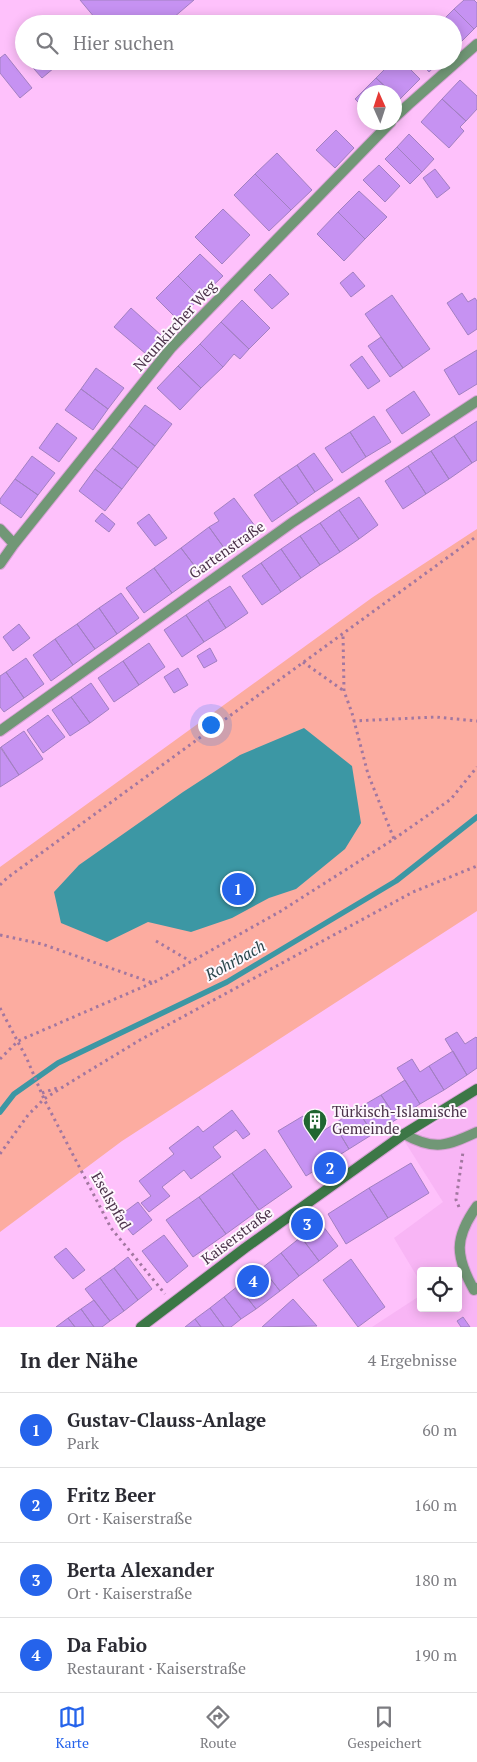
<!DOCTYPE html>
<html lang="de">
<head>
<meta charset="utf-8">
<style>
	body { margin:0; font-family:"PT Serif",serif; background:#f7f7f7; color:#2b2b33 }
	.controls { position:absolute; right:15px; bottom:15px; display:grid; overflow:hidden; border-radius:5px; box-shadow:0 2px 12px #0003 }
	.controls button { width:45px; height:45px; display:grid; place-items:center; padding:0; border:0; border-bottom:1px solid #e1e1e2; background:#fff; color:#2b2b33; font:25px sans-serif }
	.compass { position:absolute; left:357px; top:85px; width:45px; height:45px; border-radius:50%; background:#fff; box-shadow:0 2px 12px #0003; rotate:357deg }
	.you { position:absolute; left:210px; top:724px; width:18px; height:18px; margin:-12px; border:4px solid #fff; border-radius:50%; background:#1a73e8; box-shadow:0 0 0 8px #1a73e833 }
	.badge { display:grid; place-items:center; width:32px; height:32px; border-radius:50%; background:#2563eb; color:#fff; font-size:16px; font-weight:700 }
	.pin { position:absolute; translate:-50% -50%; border:2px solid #fff; box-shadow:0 1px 5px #0006 }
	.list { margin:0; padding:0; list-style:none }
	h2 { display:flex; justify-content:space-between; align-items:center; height:65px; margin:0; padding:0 20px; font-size:21px }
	h2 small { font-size:16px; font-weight:400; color:#7c7c81 }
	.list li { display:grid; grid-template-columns:32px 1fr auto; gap:15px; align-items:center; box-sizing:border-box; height:75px; padding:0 20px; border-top:1px solid #e1e1e2 }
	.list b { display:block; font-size:19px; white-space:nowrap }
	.list p { margin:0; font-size:16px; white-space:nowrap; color:#7c7c81 }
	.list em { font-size:16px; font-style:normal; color:#7c7c81 }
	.icon { flex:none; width:28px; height:28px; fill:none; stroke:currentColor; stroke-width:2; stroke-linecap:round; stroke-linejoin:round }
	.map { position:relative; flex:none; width:477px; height:1327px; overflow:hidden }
	.search { position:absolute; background:#fff; box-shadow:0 2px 12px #0003; left:15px; right:15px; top:15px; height:55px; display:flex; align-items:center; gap:12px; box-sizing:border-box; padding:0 18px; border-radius:28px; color:#7c7c81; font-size:19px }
	.sheet { height:365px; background:#fff }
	nav { display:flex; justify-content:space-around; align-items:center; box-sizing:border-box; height:70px; border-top:1px solid #e1e1e2; background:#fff; font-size:14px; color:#7c7c81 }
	nav a { display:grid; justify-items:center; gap:2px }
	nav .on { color:#2563eb }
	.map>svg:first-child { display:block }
	.built { fill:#f8b5f5 }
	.green { fill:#fcaca0 }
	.water { fill:#3c97a4 }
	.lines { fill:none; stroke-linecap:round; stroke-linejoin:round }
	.stream { stroke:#3c97a4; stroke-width:5.5 }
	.building { fill:#c692f2; stroke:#a280c1 }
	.service-casing { stroke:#d7a2d4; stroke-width:12 }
	.minor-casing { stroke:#d7a2d4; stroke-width:12 }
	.secondary-casing { stroke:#d7a2d4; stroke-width:12 }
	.path { stroke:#a277a0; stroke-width:3; stroke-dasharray:2.5 4; stroke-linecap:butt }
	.service { stroke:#719776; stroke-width:10 }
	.minor { stroke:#719776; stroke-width:10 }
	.secondary { stroke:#3c7746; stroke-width:10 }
	.labels { text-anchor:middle; stroke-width:4; stroke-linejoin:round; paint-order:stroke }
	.street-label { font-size:15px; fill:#4b324a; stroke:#fdf7fd }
	.poi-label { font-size:15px; fill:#4b324a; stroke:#fdf7fd; text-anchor:start }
	.water-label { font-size:16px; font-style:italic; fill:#29454a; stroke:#fdf7fd }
</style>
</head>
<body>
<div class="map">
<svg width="477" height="1327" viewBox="0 0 477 1327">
	<rect width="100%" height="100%" fill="#fec1fb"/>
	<!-- built -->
	<path class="built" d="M477,1096V1327H372L421,1295V1308H458V1271H421V1283L394,1238L443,1202L405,1142Z"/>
	<!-- green -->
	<path class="green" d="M477,529V911L122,1141L0,1232V867L373,597Z"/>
	<!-- water -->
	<path class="water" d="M304,728L352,766L361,823L345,849L296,889L269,898L232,918L191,932L148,922L107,942L61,923L54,892L79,865L183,792L240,755Z"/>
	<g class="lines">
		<!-- stream -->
		<path class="stream" d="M0,1112L14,1094L58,1063L227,982L396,881L477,817"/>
	</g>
	<!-- building -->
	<path class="building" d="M80,0H194L166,24H100Z
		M464,0H474L477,3V26L474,29L454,9Z
		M454,9L474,29L459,44L453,38V24L440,23Z
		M5,54L32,88L20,98L0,73V58Z
		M27,61H48L54,68L42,78Z
		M393,61H402L420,79L399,100L394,96V92H391L376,78Z
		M419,61H441L429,72Z
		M376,78L391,92H364V108L355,99Z
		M460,80L477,96V109L466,121L442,99Z
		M442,99L466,121L460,127L464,131L449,148L421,122Z
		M336,130L354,148L335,168L316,150Z
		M409,134L434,159L422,172L397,147Z
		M397,147L422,172L410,184L385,159Z
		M277,153L312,190L291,210L255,174Z
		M379,165L400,186L385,202L363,180Z
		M435,169L450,188L437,198L423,178Z
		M255,174L291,210L269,231L234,195Z
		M359,191L387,217L365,239L338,212Z
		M223,209L250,235L222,264L195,237Z
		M338,212L365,239L344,261L317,234Z
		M200,254L223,276L200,298L178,276Z
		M353,272L365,286L351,297L340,283Z
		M270,274L289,294L272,309L254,290Z
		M178,276L200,298L178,320L156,298Z
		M462,293L468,302L475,298L477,301V329L468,335L447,303Z
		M392,295L430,349L403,368L365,314Z
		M242,300L270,328L249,349L221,322Z
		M131,308L162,336L146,354L114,327Z
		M221,322L249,349L240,359L234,354L223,367L200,344Z
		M381,337L403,368L390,377L368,346Z
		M200,344L223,367L201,388L178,366Z
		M477,350V384L459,395L444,370Z
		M362,356L380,381L368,389L350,365Z
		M178,366L201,388L180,410L157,388Z
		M96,368L124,388L108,409L81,389Z
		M81,389L108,409L93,430L65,410Z
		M414,391L430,415L402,434L386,410Z
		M145,405L172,424L155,446L129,426Z
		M374,416L391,442L366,457L350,432Z
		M477,421V460L472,463L454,436Z
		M57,423L77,438L59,462L39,448Z
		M129,426L155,446L138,468L112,448Z
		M350,432L366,457L342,473L325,448Z
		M454,436L472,463L449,479L431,451Z
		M112,448L138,468L122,489L95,469Z
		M431,451L449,479L426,494L408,466Z
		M314,453L333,480L315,492L297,465Z
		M32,456L55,473L38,495L15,479Z
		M297,465L315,492L298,504L279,477Z
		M408,466L426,494L403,509L385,481Z
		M95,469L122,489L105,511L79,491Z
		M279,477L298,504L272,522L254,495Z
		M15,479L38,495L21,518L0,503V499Z
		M359,497L378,525L359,539L339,510Z
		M234,498L258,530L227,552L209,527L219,521L214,513Z
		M339,510L359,539L340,552L320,523Z
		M102,513L115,524L109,532L95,521Z
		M149,514L167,538L155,546L137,523Z
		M320,523L340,552L320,565L300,536Z
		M209,527L227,552L200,573L181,548Z
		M300,536L320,565L301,578L281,549Z
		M181,548L200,573L172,593L154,568Z
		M281,549L301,578L281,592L261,563Z
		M261,563L281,592L262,605L242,576Z
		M154,568L172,593L144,613L126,588Z
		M230,586L248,613L226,628L208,600Z
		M121,593L139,618L117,634L99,608Z
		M208,600L226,628L204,642L186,615Z
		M99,608L117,634L95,649L77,624Z
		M186,615L204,642L182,657L164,630Z
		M19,624L30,638L13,651L3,637Z
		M77,624L95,649L73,665L55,639Z
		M55,639L73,665L51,681L33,655Z
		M149,643L165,667L139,685L123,661Z
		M210,648L217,661L204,668L197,656Z
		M26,658L44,684L24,698L6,672Z
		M123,661L139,685L114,702L98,678Z
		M178,668L188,685L174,693L164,677Z
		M6,672L24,698L4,712L0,707V676Z
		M91,683L109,709L90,723L71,697Z
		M71,697L90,723L70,736L52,710Z
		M48,715L65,737L43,753L27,730Z
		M24,731L43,759L19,775L1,747Z
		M0,747L19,775L0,787Z
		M457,1032L465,1044L476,1037L477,1038V1068L467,1075L445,1039Z
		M453,1051L467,1075L444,1090L429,1066Z
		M412,1059L420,1072L429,1066L444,1090L420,1104L397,1068Z
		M405,1080L420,1104L397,1119L381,1095Z
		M381,1095L397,1119L373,1134L357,1109Z
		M357,1109L373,1134L349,1149L334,1124Z
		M232,1110L250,1134L243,1139L236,1130L213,1147L221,1157L191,1179L184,1170L162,1187L170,1196L149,1212L141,1203L151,1196L139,1181L174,1154L169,1148L198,1126L203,1132Z
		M303,1116L315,1136L334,1124L349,1149L306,1176L278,1131Z
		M265,1149L292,1187L259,1210L232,1173Z
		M411,1163L429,1193L388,1218L369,1188Z
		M232,1173L259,1210L226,1234L199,1197Z
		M369,1188L388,1218L346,1244L328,1214Z
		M199,1197L226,1234L193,1257L166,1220Z
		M138,1202L152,1220L133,1235L118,1217Z
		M320,1222L338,1246L319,1261L301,1237Z
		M164,1235L188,1266L167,1283L142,1251Z
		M301,1237L319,1261L299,1276L281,1253Z
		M66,1248L85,1270L73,1279L54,1257Z
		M281,1253L299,1276L280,1291L262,1268Z
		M128,1257L152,1289L138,1300L114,1268Z
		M351,1259L385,1307L358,1327L323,1280Z
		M114,1268L138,1300L124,1311L100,1278Z
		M262,1268L280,1291L256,1309L238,1286Z
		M100,1278L124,1311L110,1321L85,1289Z
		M238,1286L256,1309L241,1319L224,1297Z
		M224,1297L241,1319L231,1327H224L210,1308Z
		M293,1299L317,1326L262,1327Z
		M94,1300L110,1321L102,1327H94L81,1309Z
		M210,1308L224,1327H201L195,1319Z
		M81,1309L94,1327H75L68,1318Z
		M463,1317L470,1327H461L457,1321Z
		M68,1318L75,1327H56Z
		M195,1319L201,1327H185Z"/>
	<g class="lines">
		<defs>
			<path id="service" d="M404,1134C434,1151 447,1146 477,1132
				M477,1206C454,1238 455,1256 474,1290L477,1288"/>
			<path id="minor" d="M394,118L408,105L477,44
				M0,529L14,544
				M0,564L14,544L171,348L391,122
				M0,731L293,522L477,401"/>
			<path id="secondary" d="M141,1327L245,1248L404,1134L477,1089"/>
		</defs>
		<!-- service casing -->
		<use href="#service" class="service-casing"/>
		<!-- minor casing -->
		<use href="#minor" class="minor-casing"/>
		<!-- secondary casing -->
		<use href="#secondary" class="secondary-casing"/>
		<!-- path -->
		<path class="path" d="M303,662L344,691
			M353,721L436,717L477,721
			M394,839L451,799L477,767
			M0,885L7,878L477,536
			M0,935L42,944L153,983L281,911L394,839L368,774L352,713L344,691L343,633
			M156,941L190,961
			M0,1008L27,1059L44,1099L111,1228L165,1294
			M0,1059L18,1041L152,983
			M42,1093L60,1087
			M0,1154L28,1115L44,1099L74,1080L140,1040L413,892L477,866
			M459,1207L456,1200L463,1152"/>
		<!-- service -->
		<use href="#service" class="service"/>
		<!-- minor -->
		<use href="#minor" class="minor"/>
		<!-- secondary -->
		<use href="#secondary" class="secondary"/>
	</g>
	<!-- icons -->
	<defs>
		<symbol id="building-pin" viewBox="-11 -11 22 30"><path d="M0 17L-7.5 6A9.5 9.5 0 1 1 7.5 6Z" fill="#216631" stroke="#fdf7fd"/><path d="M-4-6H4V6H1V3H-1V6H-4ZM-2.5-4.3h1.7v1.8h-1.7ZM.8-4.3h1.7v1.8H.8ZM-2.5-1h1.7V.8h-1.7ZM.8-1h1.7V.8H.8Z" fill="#fff"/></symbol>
	</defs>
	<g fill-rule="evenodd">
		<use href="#building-pin" x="301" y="1107" width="28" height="38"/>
	</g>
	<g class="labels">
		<!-- street labels -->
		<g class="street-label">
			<text transform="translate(175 326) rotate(-48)" y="5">Neunkircher Weg</text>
			<text transform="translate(227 550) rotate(-35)" y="5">Gartenstraße</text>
			<text transform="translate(111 1201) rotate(60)" y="5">Eselspfad</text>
			<text transform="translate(237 1236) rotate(-37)" y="5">Kaiserstraße</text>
		</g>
		<!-- poi labels -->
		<g class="poi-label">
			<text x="332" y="1117">Türkisch-Islamische<tspan x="332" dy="17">Gemeinde</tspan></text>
		</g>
		<!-- water labels -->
		<g class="water-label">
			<text transform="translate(235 960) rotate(-29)" y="6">Rohrbach</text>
		</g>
	</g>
</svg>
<div class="controls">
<button><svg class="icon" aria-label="locate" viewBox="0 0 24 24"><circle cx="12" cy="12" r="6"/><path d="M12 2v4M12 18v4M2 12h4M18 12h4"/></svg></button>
</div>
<svg class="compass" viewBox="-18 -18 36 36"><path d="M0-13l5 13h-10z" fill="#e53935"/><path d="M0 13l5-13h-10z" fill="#7c7c81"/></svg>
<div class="you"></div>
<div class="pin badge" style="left:238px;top:889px">1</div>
<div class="pin badge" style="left:330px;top:1168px">2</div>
<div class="pin badge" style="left:307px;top:1224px">3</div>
<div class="pin badge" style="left:253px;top:1281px">4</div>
<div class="search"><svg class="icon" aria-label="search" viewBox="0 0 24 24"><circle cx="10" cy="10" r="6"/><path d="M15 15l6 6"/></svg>Hier suchen</div>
</div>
<section class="sheet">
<h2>In der Nähe<small>4 Ergebnisse</small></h2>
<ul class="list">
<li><span class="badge">1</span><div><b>Gustav-Clauss-Anlage</b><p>Park</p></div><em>60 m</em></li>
<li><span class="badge">2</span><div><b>Fritz Beer</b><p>Ort · Kaiserstraße</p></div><em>160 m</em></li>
<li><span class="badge">3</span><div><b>Berta Alexander</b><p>Ort · Kaiserstraße</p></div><em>180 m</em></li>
<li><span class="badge">4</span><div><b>Da Fabio</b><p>Restaurant · Kaiserstraße</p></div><em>190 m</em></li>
</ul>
</section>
<nav>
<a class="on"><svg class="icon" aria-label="map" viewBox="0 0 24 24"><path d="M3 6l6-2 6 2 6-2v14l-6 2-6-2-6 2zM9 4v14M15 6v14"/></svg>Karte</a>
<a><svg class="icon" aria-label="directions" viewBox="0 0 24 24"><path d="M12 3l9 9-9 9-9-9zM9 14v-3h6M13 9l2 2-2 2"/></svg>Route</a>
<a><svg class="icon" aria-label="saved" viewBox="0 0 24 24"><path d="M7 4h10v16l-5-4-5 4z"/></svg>Gespeichert</a>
</nav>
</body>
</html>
